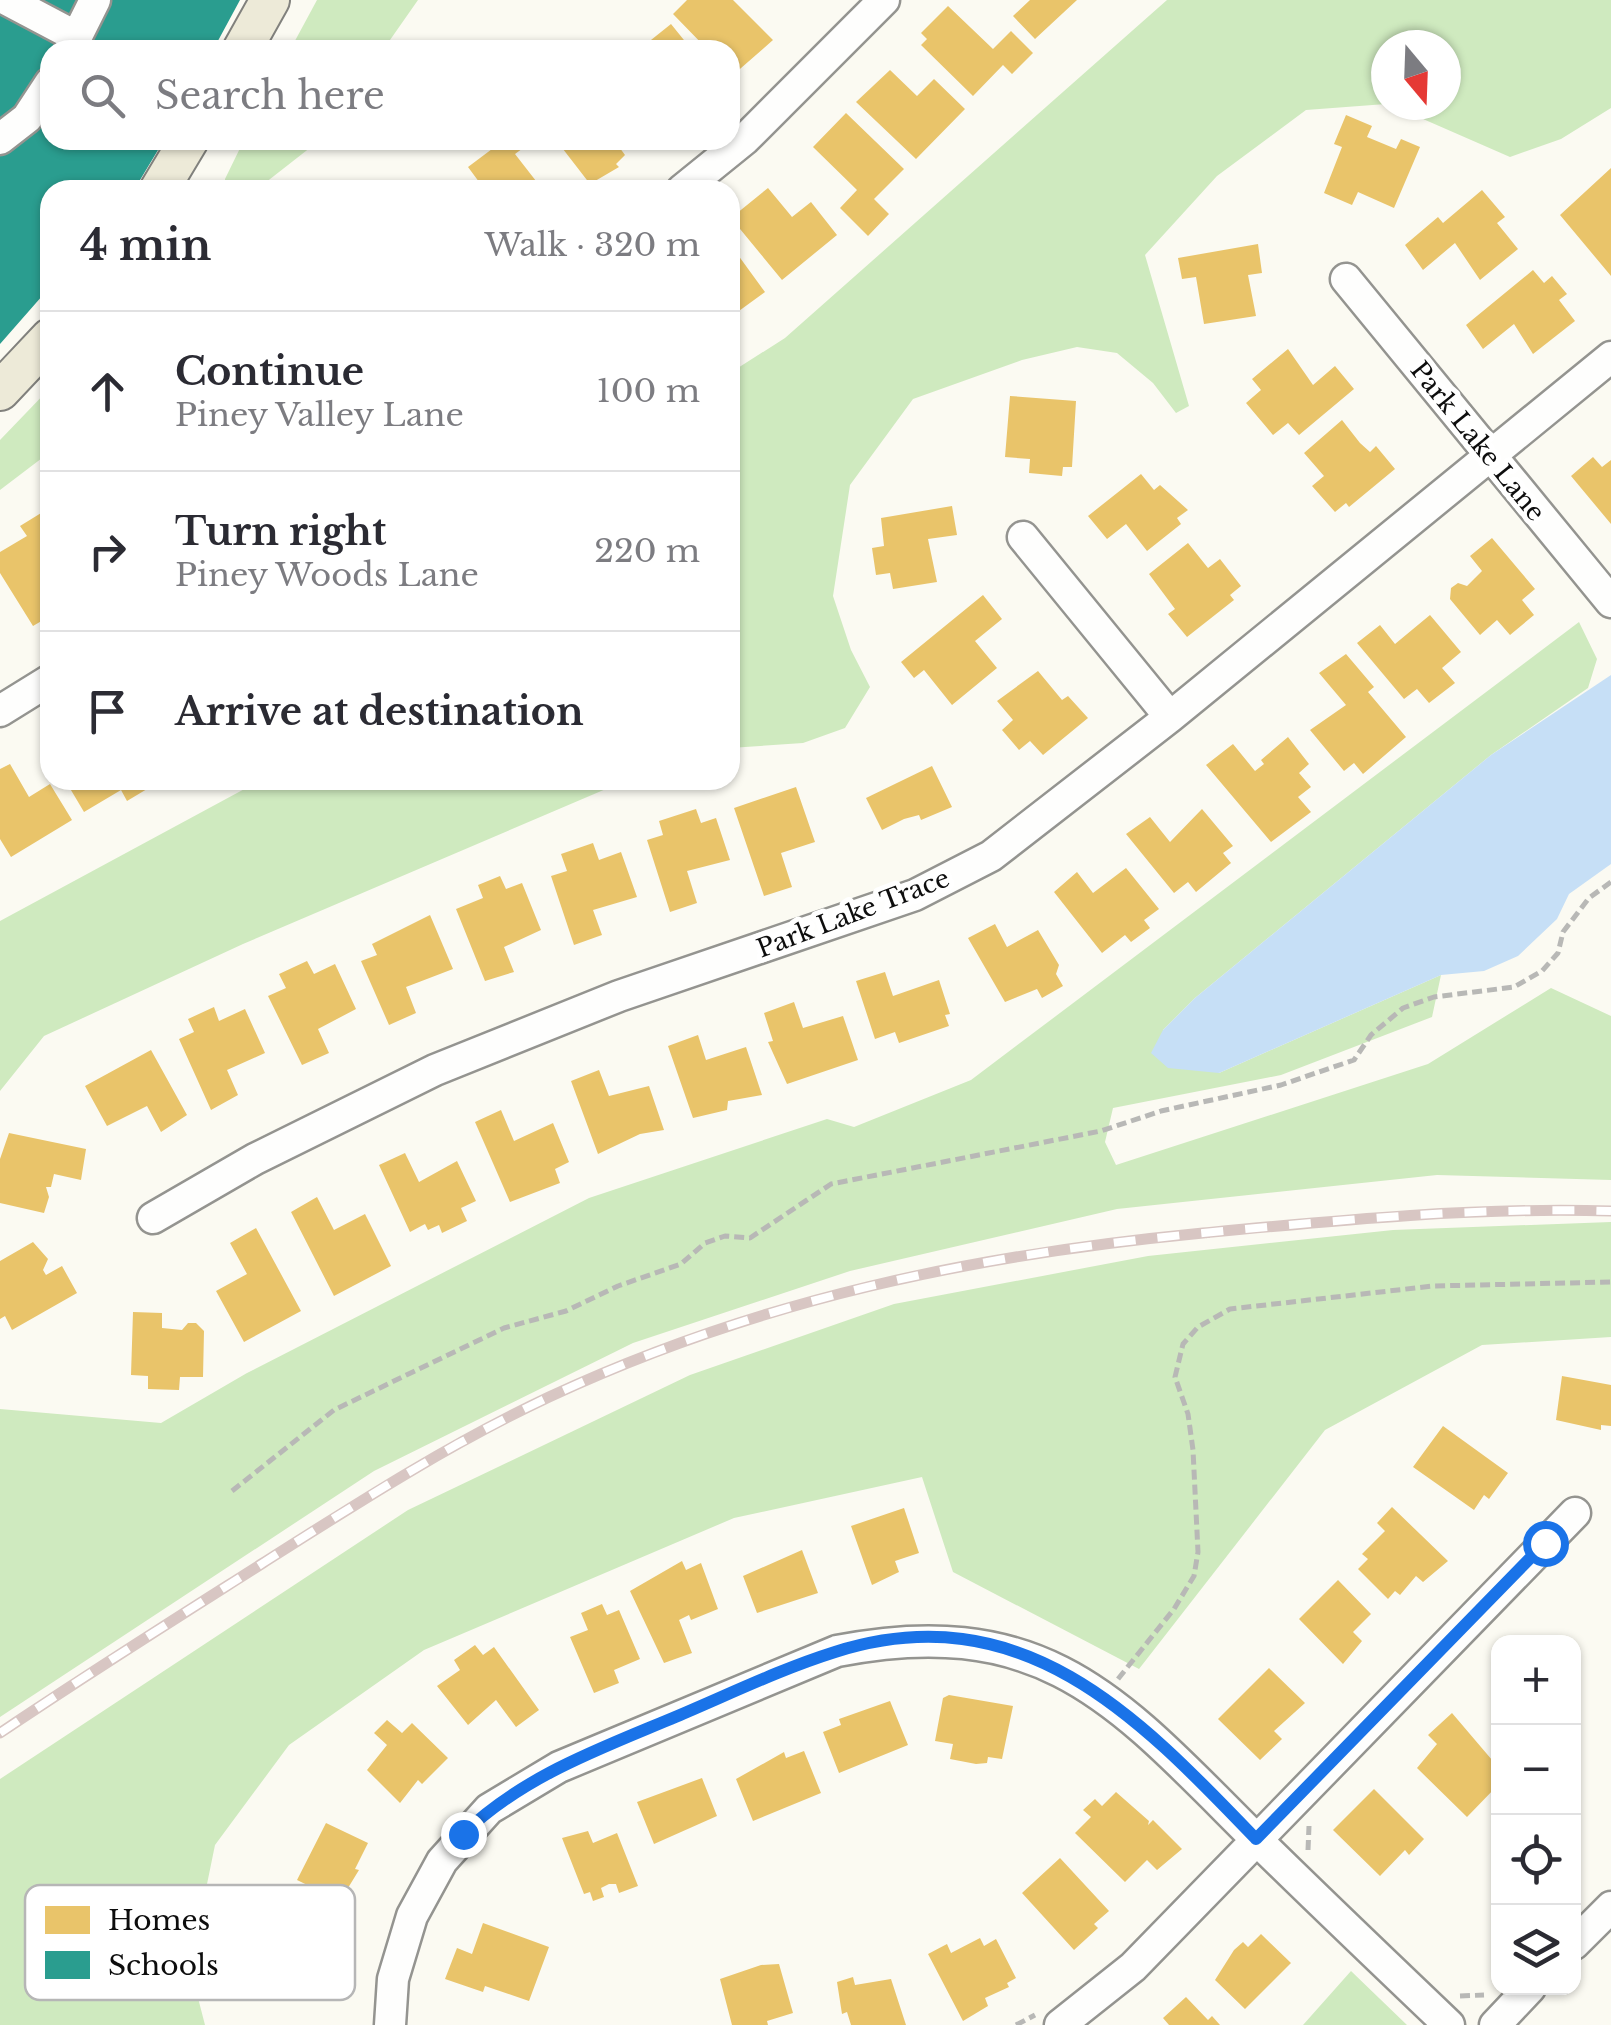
<!DOCTYPE html>
<html lang="en">
<head>
<meta charset="utf-8">
<style>
	body { margin:0; font-family:"Libre Baskerville",serif; background:#f7f7f7; color:#2b2b33 }
	.controls { position:absolute; right:30px; bottom:30px; display:grid; overflow:hidden; border-radius:20px; box-shadow:0 2px 8px #0004 }
	.controls button { width:90px; height:90px; display:grid; place-items:center; padding:0; border:0; border-bottom:2px solid #e1e1e2; background:#fff; color:#2b2b33; font:50px sans-serif }
	.compass { position:absolute; left:1371px; top:30px; width:90px; height:90px; border-radius:50%; background:#fff; box-shadow:0 2px 8px #0004; rotate:161deg }
	.stop { position:absolute; width:30px; height:30px; margin:-22px; border:8px solid #1a73e8; border-radius:50%; background:#fff }
	.stop.end { background:#1a73e8; border-color:#fff; box-shadow:0 2px 10px #0008 }
	.list { margin:0; padding:0; list-style:none }
	h2 { display:flex; justify-content:space-between; align-items:center; height:130px; margin:0; padding:0 40px; font-size:42px }
	h2 small { font-size:32px; font-weight:400; color:#7c7c81 }
	.list li { display:grid; grid-template-columns:65px 1fr auto; gap:30px; align-items:center; box-sizing:border-box; height:160px; padding:0 40px; border-top:2px solid #e1e1e2 }
	.list b { display:block; font-size:38px; white-space:nowrap }
	.list p { margin:0; font-size:32px; white-space:nowrap; color:#7c7c81 }
	.list em { font-size:32px; font-style:normal; color:#7c7c81 }
	.icon { flex:none; width:55px; height:55px; fill:none; stroke:currentColor; stroke-width:2; stroke-linecap:round; stroke-linejoin:round }
	.map { position:relative; flex:none; width:1611px; height:2025px; overflow:hidden }
	.search { position:absolute; background:#fff; box-shadow:0 2px 8px #0004; left:40px; top:40px; width:700px; height:110px; display:flex; align-items:center; gap:25px; box-sizing:border-box; padding:0 35px; border-radius:30px; color:#7c7c81; font-size:38px }
	.panel { position:absolute; background:#fff; box-shadow:0 2px 8px #0004; left:40px; top:180px; width:700px; height:610px; border-radius:30px }
	.map>svg:first-child { display:block }
	.forest { fill:#cfeabf }
	.water { fill:#c6dff6 }
	.homes { fill:#e9c46a }
	.schools { fill:#2a9d8f }
	.lines { fill:none; stroke-linecap:round; stroke-linejoin:round }
	.minor-casing { stroke:#949490; stroke-width:35 }
	.major-casing { stroke:#81817d; stroke-width:42 }
	.path { stroke:#b8b8b6; stroke-width:5; stroke-dasharray:10 5; stroke-linecap:butt }
	.minor { stroke:#fefefd; stroke-width:30 }
	.major { stroke:#edead8; stroke-width:38 }
	.rail-casing { stroke:#d8c6c3; stroke-width:11 }
	.rail { stroke:#fff; stroke-width:8; stroke-dasharray:22; stroke-linecap:butt }
	.route { stroke:#1a73e8; stroke-width:12 }
	.labels { text-anchor:middle; stroke-width:10; stroke-linejoin:round; paint-order:stroke }
	.street-label { font-size:25px; fill:#0d0d0d; stroke:#fff }
	.key { fill:#fff; stroke:#b6b6b6; stroke-width:2.5 }
	.key-label { font-size:28px; fill:#0d0d0d }
</style>
</head>
<body>
<div class="map">
<svg width="1611" height="2025" viewBox="0 0 1611 2025">
	<rect width="100%" height="100%" fill="#fbfaf2"/>
	<!-- forest -->
	<path class="forest" d="M317,0H418L383,50H290Z
		M1167,0H1611V108L1561,139L1510,157L1391,105H1446V45H1386V104L1306,110L1217,176L1145,255L1189,406L1176,413L1153,383L1117,353L1077,347L1022,360L913,399L850,485L833,596L851,650L870,687L845,728L803,743L730,748V373L785,338Z
		M244,140H320L256,190H225V179Z
		M50,388V452L0,490V440Z
		M1579,622L1597,659L1588,688L1491,755L1195,998L1163,1030L1219,1073L1441,975L1432,1017L1281,1075L1113,1108L1105,1142L1116,1165L1428,1064L1551,988L1611,1016V1180L1437,1175L1117,1209L850,1271L633,1343L374,1471L0,1717V1409L161,1423L247,1373L589,1198L827,1119L854,1127L971,1080Z
		M261,780H627L243,944L44,1036L0,1091V921Z
		M1611,1222V1337L1482,1345L1325,1430L1139,1669L953,1572L922,1477L734,1518L424,1650L289,1745L215,1845L190,1967L205,2025H0V1779L408,1510L690,1375L894,1304L1148,1256L1393,1230Z
		M1351,1971L1407,2025H1303Z"/>
	<!-- water -->
	<path class="water" d="M1611,675V864L1569,894L1557,919L1518,956L1484,971L1441,975L1219,1073L1168,1068L1151,1053L1163,1030L1195,998L1491,755Z"/>
	<!-- homes -->
	<path class="homes" d="M687,0H733L773,40L733,75L730,50H708L673,14Z
		M1030,0H1077L1035,39L1013,16Z
		M948,6L993,49L1011,31L1033,53L1012,74L1003,65L973,96L921,45L927,39L921,33Z
		M671,24L692,50H635L651,40Z
		M890,70L917,96L934,79L965,109L916,159L856,102Z
		M846,113L904,169L874,199L889,214L868,236L840,208L857,190L813,147Z
		M1346,115L1372,126L1367,137L1396,149L1401,139L1420,147L1394,208L1358,192L1352,205L1324,193L1342,147L1334,144Z
		M504,140H534L515,154L543,190H485L468,167Z
		M556,140H614L625,155L616,164L619,167L590,184Z
		M1611,168V276L1560,215Z
		M768,188L792,217L811,202L837,235L782,280L731,218Z
		M1482,190L1505,217L1497,223L1518,249L1480,280L1455,243L1423,270L1405,245L1438,217L1443,223Z
		M730,244L765,292L732,316L740,326L730,333Z
		M1258,244L1262,273L1248,275L1256,316L1204,324L1196,277L1182,279L1178,258Z
		M1533,270L1544,283L1552,276L1567,294L1559,300L1575,321L1533,354L1514,324L1483,349L1466,325Z
		M1288,349L1313,385L1335,366L1354,389L1299,435L1288,423L1273,435L1246,403L1261,390L1252,379Z
		M1010,396L1076,401L1072,467H1063L1062,476L1029,473L1030,459L1005,457Z
		M1342,420L1360,443L1370,452L1376,446L1395,469L1349,507L1346,503L1335,512L1312,486L1324,476L1304,453Z
		M1593,457L1602,467L1611,460V524L1571,476Z
		M1141,474L1154,490L1160,485L1188,510L1177,518L1181,524L1147,551L1126,524L1107,539L1088,516Z
		M952,506L957,535L928,539L937,582L893,589L890,573L876,575L872,548L884,546L881,518Z
		M46,510L50,544L41,550L50,565V616L33,626L0,573V552L27,536L20,526Z
		M1492,538L1535,589L1522,600L1534,615L1510,635L1497,620L1480,635L1450,599L1451,588L1458,583L1467,586L1482,571L1470,556Z
		M1188,543L1208,568L1220,559L1241,586L1230,595L1234,600L1187,637L1168,614L1175,609L1149,574Z
		M983,595L1002,619L975,641L997,668L952,705L924,670L914,678L901,662Z
		M1430,615L1461,652L1442,668L1455,683L1429,703L1417,689L1404,699L1357,643L1380,625L1395,644Z
		M1346,654L1374,687L1368,692L1406,737L1363,774L1354,763L1344,771L1310,730L1346,705L1319,673Z
		M1038,671L1062,700L1068,696L1088,718L1043,755L1030,741L1019,750L1002,730L1013,720L997,701Z
		M1288,737L1309,764L1299,773L1311,787L1298,797L1311,812L1271,842L1206,765L1233,744L1255,771L1264,764L1261,760Z
		M10,764L29,797L50,784L72,820L11,857L0,839V769Z
		M932,766L952,807L921,820L919,815L904,819L882,830L866,798Z
		M65,780H149L152,786L127,801L121,790L84,812Z
		M796,787L815,842L781,853L792,887L764,896L734,808Z
		M696,809L701,823L716,818L730,860L687,871L697,903L670,912L647,840L663,835L659,821Z
		M1202,809L1233,846L1223,853L1231,863L1196,892L1188,882L1174,893L1126,834L1150,817L1170,842Z
		M593,843L599,860L621,852L637,897L593,910L602,935L574,945L551,876L567,871L561,854Z
		M1126,868L1159,909L1144,920L1150,928L1131,942L1125,935L1102,953L1054,892L1077,872L1093,893Z
		M500,876L506,889L522,883L541,930L504,947L514,972L485,981L456,909L483,898L478,885Z
		M430,915L453,969L406,987L416,1013L389,1025L361,961L377,955L372,944Z
		M995,924L1007,947L1038,930L1059,965L1056,974L1063,986L1042,998L1037,989L1005,1002L968,938Z
		M307,961L314,974L335,964L356,1009L318,1029L329,1053L302,1065L268,996L286,988L279,974Z
		M885,972L893,996L939,980L950,1014L945,1015L949,1026L899,1043L895,1032L875,1039L856,981Z
		M794,1002L803,1028L843,1016L858,1060L787,1084L768,1042L773,1041L764,1013Z
		M214,1007L219,1021L245,1009L265,1053L227,1070L238,1095L211,1110L179,1039L194,1032L188,1019Z
		M698,1035L706,1060L746,1047L762,1095L728,1101L727,1110L693,1118L668,1046Z
		M151,1050L187,1115L161,1132L147,1106L107,1126L85,1086Z
		M599,1070L609,1096L649,1086L664,1130L640,1134L598,1154L571,1081Z
		M501,1110L514,1141L553,1123L569,1162L555,1169L560,1183L510,1202L475,1122Z
		M9,1133L86,1149L81,1180L54,1174L51,1187H46L49,1197L44,1213L0,1203V1159Z
		M405,1153L419,1182L457,1161L476,1201L461,1208L467,1221L442,1233L439,1225L428,1230L425,1224L410,1232L379,1165Z
		M317,1197L334,1230L365,1214L391,1266L334,1296L291,1212Z
		M256,1228L301,1311L244,1342L216,1291L247,1274L230,1243Z
		M33,1242L48,1259L43,1270L46,1275L62,1266L77,1293L12,1330L5,1316L0,1319V1261Z
		M133,1312L162,1313V1328L182,1330L188,1323H196L204,1331L203,1377H180L179,1390L148,1389V1376L131,1375Z
		M1562,1376L1611,1385V1426L1601,1425V1430L1556,1420Z
		M1443,1426L1508,1473L1489,1499L1484,1495L1474,1510L1413,1467Z
		M1392,1507L1448,1561L1423,1582L1416,1576L1400,1595L1395,1591L1388,1599L1358,1569L1368,1559L1362,1554L1385,1531L1377,1523Z
		M904,1508L919,1553L895,1561L899,1572L872,1585L851,1526Z
		M802,1550L818,1593L757,1613L743,1576Z
		M682,1561L686,1570L701,1563L718,1609L691,1620L689,1615L679,1620L692,1653L664,1663L630,1591Z
		M1338,1580L1371,1614L1353,1632L1362,1641L1343,1664L1299,1619Z
		M602,1604L607,1615L619,1610L640,1659L614,1670L619,1683L594,1693L570,1637L588,1630L581,1613Z
		M475,1645L483,1655L494,1647L539,1710L516,1727L496,1700L468,1725L437,1686L460,1670L454,1660Z
		M1269,1668L1305,1703L1274,1731L1282,1739L1260,1760L1218,1719Z
		M949,1695L1013,1706L1002,1759L988,1757L987,1763L976,1764L950,1759L953,1744L935,1741L943,1698Z
		M890,1701L908,1745L839,1773L823,1732L841,1725L839,1719Z
		M1452,1713L1498,1767V1785L1467,1817L1417,1768L1437,1744L1428,1735Z
		M387,1720L402,1733L412,1723L448,1758L422,1784L418,1780L400,1803L367,1770L387,1745L374,1733Z
		M804,1751L821,1793L753,1821L736,1779L784,1752L786,1758Z
		M702,1778L717,1816L654,1844L637,1802Z
		M1374,1789L1424,1839L1409,1855L1405,1850L1380,1876L1333,1830Z
		M1116,1792L1149,1821L1148,1825L1153,1820L1182,1849L1157,1870L1147,1860L1125,1882L1075,1833L1091,1817L1083,1810L1095,1799L1102,1806Z
		M326,1823L368,1843L355,1869L359,1870L340,1901L297,1880Z
		M588,1831L593,1843L617,1833L638,1886L619,1893L616,1884H609L601,1888L604,1897L593,1901L590,1892L584,1894L562,1838Z
		M1060,1858L1109,1911L1094,1924L1098,1928L1074,1950L1022,1893Z
		M483,1923L549,1947L529,2001L485,1986L483,1992L445,1979L457,1948L472,1954Z
		M1261,1934L1291,1963L1245,2009L1215,1980L1234,1950L1243,1942L1248,1947Z
		M980,1938L984,1946L996,1939L1016,1978L1007,1983L1009,1987L985,1998L988,2006L963,2021L928,1954L947,1944L951,1953Z
		M779,1964L793,2013L767,2021L768,2025H732L720,1979L761,1965Z
		M853,1977L855,1985L891,1979L906,2025H851L847,2012L842,2014L837,1982Z
		M1186,1997L1208,2020L1212,2016L1220,2025H1169L1163,2018Z"/>
	<!-- schools -->
	<path class="schools" d="M0,0H240L213,50H50V140H164L134,190H50V287L0,344Z"/>
	<g class="lines">
		<defs>
			<path id="minor" d="M7,0L77,37
				M70,50L95,0
				M0,139L27,118L50,83
				M682,190L745,139L884,0
				M1346,279L1611,602
				M1023,537L1170,717
				M0,711L50,680
				M153,1218L255,1159L435,1070L619,996L915,895L991,856L1170,717L1611,357
				M1574,1944L1611,1907
				M390,2025L393,1979L412,1916L442,1861L489,1809L559,1767L837,1651C1048,1610 1121,1705 1258,1841C1321,1903 1385,1964 1449,2025
				M1060,2025L1133,1967L1575,1513
				M1495,2025L1530,1988"/>
			<path id="major" d="M242,50L270,0
				M159,190L189,140
				M0,391L50,338"/>
		</defs>
		<!-- minor casing -->
		<use href="#minor" class="minor-casing"/>
		<!-- major casing -->
		<use href="#major" class="major-casing"/>
		<!-- path -->
		<path class="path" d="M232,1491L334,1410L504,1328L566,1311L618,1286L681,1264L705,1243L725,1236L750,1238L831,1184L1101,1131L1161,1111L1281,1085L1354,1060L1371,1035L1403,1008L1434,997L1514,987L1542,971L1558,953L1563,932L1589,898L1611,882
			M1118,1679L1174,1609L1194,1576L1198,1552L1193,1450L1188,1414L1175,1377L1183,1344L1198,1327L1230,1309L1433,1286L1611,1282
			M1308,1850L1309,1826
			M1460,1996L1484,1995
			M1016,2025L1035,2015"/>
		<!-- minor -->
		<use href="#minor" class="minor"/>
		<!-- major -->
		<use href="#major" class="major"/>
		<defs>
			<path id="rail" d="M0,1733C86,1675 175,1619 263,1563C356,1504 449,1444 549,1397C760,1299 973,1255 1203,1233C1340,1220 1474,1207 1611,1211"/>
		</defs>
		<!-- rail casing -->
		<use href="#rail" class="rail-casing"/>
		<!-- rail -->
		<use href="#rail" class="rail"/>
	</g>
	<g class="lines">
		<!-- route -->
		<path class="route" d="M463,1834C526,1773 608,1746 687,1712C736,1691 784,1668 835,1652C1022,1593 1139,1717 1256,1839L1545,1543"/>
	</g>
	<g class="labels">
		<!-- street labels -->
		<g class="street-label">
			<text transform="translate(1478 441) rotate(51)" y="9">Park Lake Lane</text>
			<text transform="translate(853 913) rotate(-21)" y="9">Park Lake Trace</text>
		</g>
	</g>
	<!-- legend -->
	<rect x="25" y="1885" width="330" height="115" rx="15" class="key"/>
	<rect x="45" y="1906" width="45" height="28" fill="#e9c46a"/>
	<rect x="45" y="1951" width="45" height="28" fill="#2a9d8f"/>
	<g class="key-label">
		<text x="108" y="1930">Homes</text>
		<text x="108" y="1975">Schools</text>
	</g>
</svg>
<div class="controls">
<button>+</button>
<button>−</button>
<button><svg class="icon" aria-label="locate" viewBox="0 0 24 24"><circle cx="12" cy="12" r="6"/><path d="M12 2v4M12 18v4M2 12h4M18 12h4"/></svg></button>
<button><svg class="icon" aria-label="layers" viewBox="0 0 24 24"><path d="M12 4l9 5-9 5-9-5zM3 14l9 5 9-5"/></svg></button>
</div>
<svg class="compass" viewBox="-18 -18 36 36"><path d="M0-13l5 13h-10z" fill="#e53935"/><path d="M0 13l5-13h-10z" fill="#7c7c81"/></svg>
<div class="stop" style="left:1545px;top:1543px"></div>
<div class="stop end" style="left:463px;top:1834px"></div>
<div class="search"><svg class="icon" aria-label="search" viewBox="0 0 24 24"><circle cx="10" cy="10" r="6"/><path d="M15 15l6 6"/></svg>Search here</div>
<section class="panel">
<h2>4 min<small>Walk · 320 m</small></h2>
<ul class="list">
<li><svg class="icon" aria-label="ahead" viewBox="0 0 24 24"><path d="M12 20V5M6 11l6-6 6 6"/></svg><div><b>Continue</b><p>Piney Valley Lane</p></div><em>100 m</em></li>
<li><svg class="icon" aria-label="right" viewBox="0 0 24 24"><path d="M7 20v-9h11M14 6l5 5-5 5"/></svg><div><b>Turn right</b><p>Piney Woods Lane</p></div><em>220 m</em></li>
<li><svg class="icon" aria-label="arrive" viewBox="0 0 24 24"><path d="M6 21V4h12l-3 4 3 4H6"/></svg><div><b>Arrive at destination</b></div></li>
</ul>
</section>
</div>
</body>
</html>
